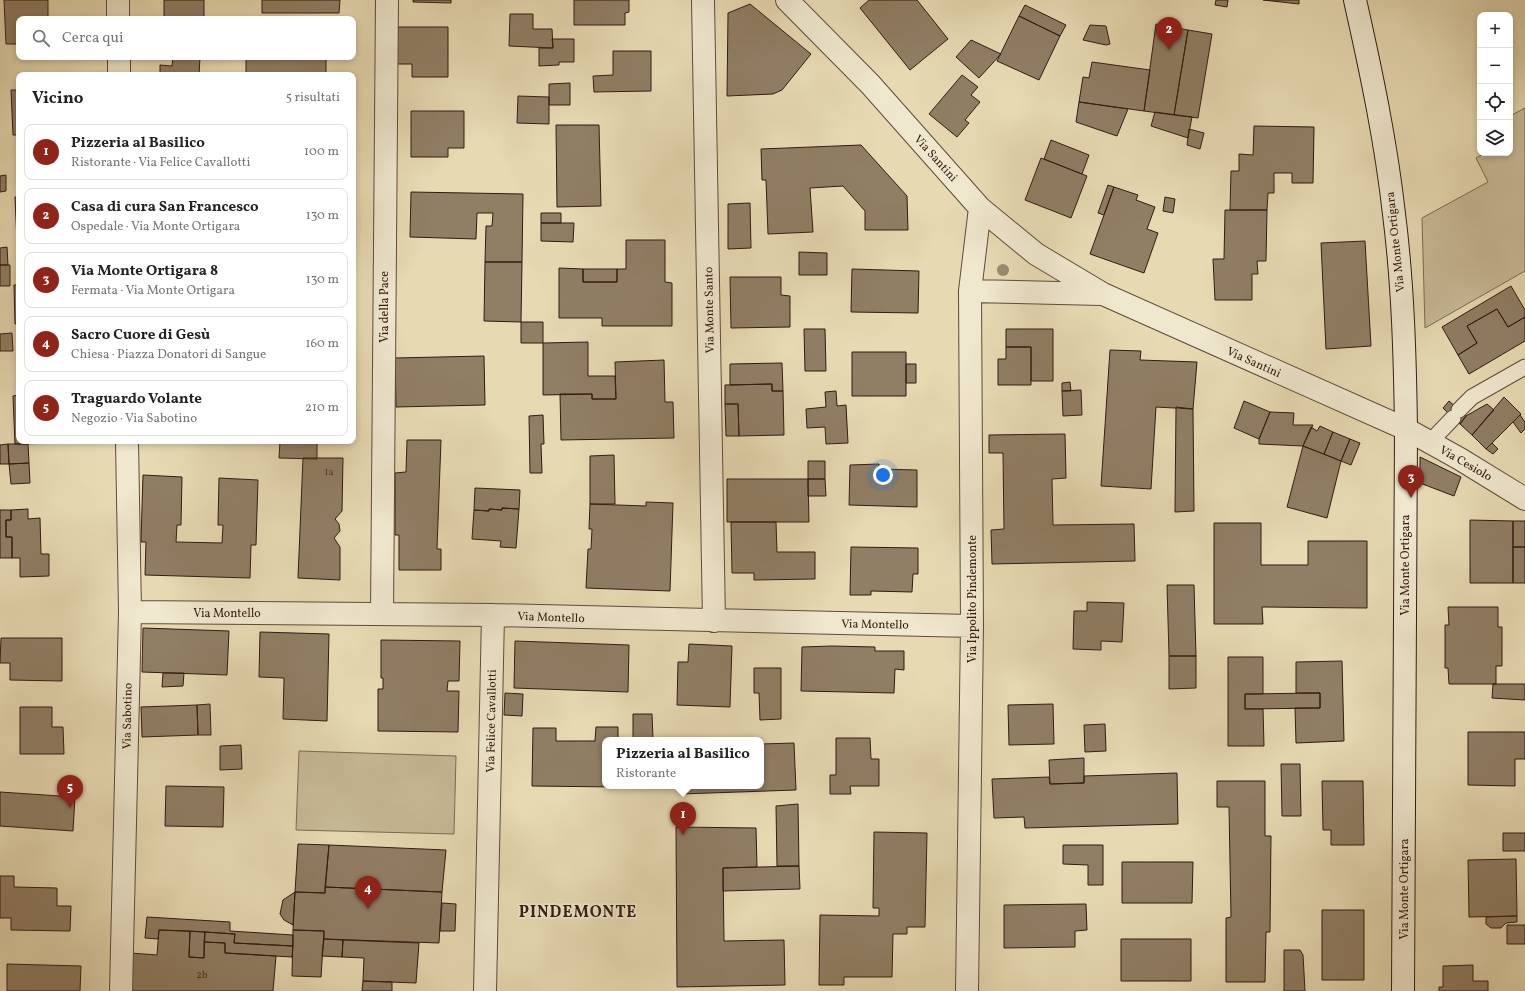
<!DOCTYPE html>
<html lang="it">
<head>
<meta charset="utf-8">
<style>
	body { margin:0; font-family:Vollkorn,serif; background:#f2f2f2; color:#222 }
	.controls { position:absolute; right:12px; top:12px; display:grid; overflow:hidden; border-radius:8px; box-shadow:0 2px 6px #0003 }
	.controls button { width:36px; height:36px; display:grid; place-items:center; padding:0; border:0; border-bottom:1px solid #e0e0e0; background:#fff; color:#222; font:20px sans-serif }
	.you { position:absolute; left:883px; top:475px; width:14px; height:14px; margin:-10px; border:3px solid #fff; border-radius:50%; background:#1a73e8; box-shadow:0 0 0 6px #1a73e833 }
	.badge { display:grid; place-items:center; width:26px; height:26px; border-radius:50%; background:#8f2418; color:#fff; font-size:13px; font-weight:700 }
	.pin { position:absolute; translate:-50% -33px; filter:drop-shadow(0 1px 2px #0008) }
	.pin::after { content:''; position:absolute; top:21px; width:14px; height:12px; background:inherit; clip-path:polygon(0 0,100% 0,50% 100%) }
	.popup { position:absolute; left:602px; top:737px; width:162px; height:52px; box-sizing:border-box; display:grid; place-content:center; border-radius:8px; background:#fff; filter:drop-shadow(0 1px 3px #0005); font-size:13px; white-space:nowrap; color:#767676 }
	.popup b { font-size:15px; color:#222 }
	.popup::after { content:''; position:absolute; left:50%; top:100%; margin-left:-8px; border:8px solid transparent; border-top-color:#fff }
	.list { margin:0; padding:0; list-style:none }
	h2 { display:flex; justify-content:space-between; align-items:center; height:52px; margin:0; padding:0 16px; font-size:17px }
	h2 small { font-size:13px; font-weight:400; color:#767676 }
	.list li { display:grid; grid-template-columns:26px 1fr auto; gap:12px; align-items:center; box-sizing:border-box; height:56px; margin:0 8px 8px; padding:0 8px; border:1px solid #e0e0e0; border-radius:8px }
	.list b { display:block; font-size:15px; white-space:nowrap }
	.list p { margin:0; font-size:13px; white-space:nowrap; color:#767676 }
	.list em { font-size:13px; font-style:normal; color:#767676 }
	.icon { flex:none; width:22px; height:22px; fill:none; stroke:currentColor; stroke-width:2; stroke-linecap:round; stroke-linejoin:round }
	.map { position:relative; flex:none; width:1525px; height:991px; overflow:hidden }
	.search { position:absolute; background:#fff; box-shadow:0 2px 6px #0003; left:16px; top:16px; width:340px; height:44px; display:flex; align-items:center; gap:10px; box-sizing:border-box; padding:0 14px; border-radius:8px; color:#767676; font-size:15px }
	.panel { position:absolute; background:#fff; box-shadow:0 2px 6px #0003; left:16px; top:72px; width:340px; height:372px; border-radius:8px }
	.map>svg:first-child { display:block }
	.green { fill:#c8ba97; stroke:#7d6a54 }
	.building { fill:#907e65; stroke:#321b11 }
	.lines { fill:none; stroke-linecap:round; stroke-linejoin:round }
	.lane-casing { stroke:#5f4b3a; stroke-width:17 }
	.street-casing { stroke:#5f4b3a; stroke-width:24 }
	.secondary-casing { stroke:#321b11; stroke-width:24 }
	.lane { stroke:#efe7ce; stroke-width:15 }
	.street { stroke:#efe7ce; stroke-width:22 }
	.secondary { stroke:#efe7ce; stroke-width:22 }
	.tree { fill:#9c8b70 }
	.labels { text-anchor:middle; stroke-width:3.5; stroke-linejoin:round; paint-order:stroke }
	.number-label { font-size:10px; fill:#4a3426 }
	.street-label { font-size:12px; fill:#321b11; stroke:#efe7ce }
	.district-label { font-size:16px; font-weight:bold; letter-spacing:1px; fill:#321b11; stroke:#efe7ce }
</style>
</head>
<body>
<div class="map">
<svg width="1525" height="991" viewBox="0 0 1525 991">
	<rect width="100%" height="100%" fill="#e7dab3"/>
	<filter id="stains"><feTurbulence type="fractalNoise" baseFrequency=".005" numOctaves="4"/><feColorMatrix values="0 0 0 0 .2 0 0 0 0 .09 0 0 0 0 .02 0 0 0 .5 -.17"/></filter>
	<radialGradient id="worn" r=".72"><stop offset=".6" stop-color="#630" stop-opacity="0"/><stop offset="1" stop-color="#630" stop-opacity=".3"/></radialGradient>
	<!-- green -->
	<path class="green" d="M1525,108V271L1425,328L1422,218L1488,182L1476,158L1485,153H1510V116Z
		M299,751L456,756L454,834L296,830Z"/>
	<!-- building -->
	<path class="building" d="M4,0H48V19H19V44H6Z
		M164,0H204V17H164Z
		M262,0H340L339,13H262Z
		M413,0H451V3L413,2Z
		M574,0H629V12L625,13V25H574Z
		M869,0H917L948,39L910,70L860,8Z
		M1216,0H1228L1227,7L1215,5Z
		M1263,0H1299V4Z
		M750,4L811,54L782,90L773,94L727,96L728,13Z
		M1025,5L1066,25L1060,36L1019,16Z
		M510,14H533V29H552L553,48L509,46Z
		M1019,16L1060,36L1039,80L997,61Z
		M1156,24L1188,30L1174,115L1144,111Z
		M1090,25L1106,26L1110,44L1106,45L1083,40Z
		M396,27H448V77H412V64H396Z
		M1188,30L1212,34L1198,118L1174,115Z
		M552,39H574V62H559V65L539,66V48H553Z
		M971,40L1001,54L979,78L956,57Z
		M613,51H651V91L594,92L593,76L613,75Z
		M173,57H200L199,75H160V65L172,66Z
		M246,57H326V75H246Z
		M1092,62L1150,70L1144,111L1079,102L1083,77L1089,78Z
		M962,75L978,87L971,95L980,102L965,120L969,123L957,137L929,114Z
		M570,83V105H549V84Z
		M11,90H19V135H13Z
		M518,96L549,97V124L517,123Z
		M1079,102L1128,109L1117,136L1076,122Z
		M411,111H464V148H448V157H411Z
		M1155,112L1192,117L1188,138L1151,126Z
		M556,125H599L601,206L557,207Z
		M1254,126L1314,127L1313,183H1292V173H1274V193H1268L1267,210H1230L1231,171H1239V154L1253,155Z
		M1189,129L1204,133L1200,149L1187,145Z
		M1051,140L1089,155L1082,174L1044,159Z
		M861,145L907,196L908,230H865V211L843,186L810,188L813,232L768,234L766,180H762L761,149Z
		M1041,158L1087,176L1071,218L1025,200Z
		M6,175V191L0,192V176Z
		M1108,185L1114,187L1104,215L1098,213Z
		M1114,187L1138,195L1136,200L1155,207L1147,229L1158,233L1144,273L1090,254Z
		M411,192L523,194L522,262H485L486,226H492L493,213H477L476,239L410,237Z
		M15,197H19V242H17Z
		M1165,197L1175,199L1173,213L1163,211Z
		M750,203L751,248L728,249V204Z
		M1225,210H1267L1266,261H1257L1258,274H1252V300H1215L1213,259H1224Z
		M541,213H561V223H541Z
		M541,223H574L573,242L541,241Z
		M626,240H665V282L672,283V326H602V318H559V268L583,269V282H617V269H626Z
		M1365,241L1371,346L1326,349L1321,243Z
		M7,247L8,265H0V248Z
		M799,252L827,253V275H799Z
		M485,262H522L521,322L484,321Z
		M0,265H10V286H0Z
		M583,269H617V282H583Z
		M852,269L919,271L918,313L851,312Z
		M730,277H781V295L790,296V327L731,328Z
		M14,285H19V324H15Z
		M1511,286L1525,310V317L1508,327L1497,309L1467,326L1477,343L1458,355L1442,327Z
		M1497,309L1508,327L1525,317V341L1469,374L1458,355L1477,343L1467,326Z
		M521,322H543V343H521Z
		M804,329H825L826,371H805Z
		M1006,329H1053V381H1031V347H1006Z
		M12,333L13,351H0V334Z
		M588,342V376H615L616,399H592V394L543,395V343Z
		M1006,347H1031V385H998V359H1006Z
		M1110,350L1141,351L1140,360L1197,362L1193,409L1156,407L1151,489L1101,486Z
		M852,352H906V396H852Z
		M484,356L485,405L396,407L395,358Z
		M664,360L665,402H673L674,438L561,440L560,394H592V399H616L615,362Z
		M782,363L783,391H772V384L730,385V364Z
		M906,364H916V383H906Z
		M1070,382L1071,391H1062V383Z
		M772,384V391H783L784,435L739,436L738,404H725V385Z
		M1081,390L1082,415L1063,416L1062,391Z
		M836,391L837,406L846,405L848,443L826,444L825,427L807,428L806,409L826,407L825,392Z
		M19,395V441H62V443L15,444L13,396Z
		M1504,397L1521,414L1486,449L1472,435Z
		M1244,401L1270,412L1259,439L1234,428Z
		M1449,401L1466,416L1460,424L1443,408Z
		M725,404H738L739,436H726Z
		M1487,404L1494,410L1472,435L1460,424L1466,416Z
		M1176,407L1193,409L1194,511L1175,512Z
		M1270,412L1294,413L1293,425H1313L1303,446L1259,444V439Z
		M543,415L544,444H541L542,473H530L529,416Z
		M1520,415L1525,422V429L1521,433L1513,422Z
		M1320,426L1333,432L1324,454L1303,446L1311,427L1317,431Z
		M1333,432L1350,439L1341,461L1324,454Z
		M1065,434L1066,478L1052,479L1053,525L1134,524L1135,561L992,564L991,530L1004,529L1003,453H989V435Z
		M1350,439L1360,443L1351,465L1341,461Z
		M407,440H441L437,549H441V570H399V535H395V473L406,472Z
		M280,441H317V459L279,458Z
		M1492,443L1498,449L1493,454L1486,449Z
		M8,444H28L29,463L9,464Z
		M8,444L9,464H0V445Z
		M1303,446L1341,461L1327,518L1287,507Z
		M614,455L615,504H590V456Z
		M1420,457L1461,477L1454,496L1420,483Z
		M303,458H343L342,511L335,519L339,524L340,531L334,538L340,547V580L298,578Z
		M808,461H825V479H808Z
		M29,463L30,483L11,484L9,464Z
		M879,464V469L917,470V507L849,505L850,465Z
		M143,475L182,477L181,525H177L176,542L222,543L223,525H218L219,478L258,480L256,545H251L250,578L145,575L146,542H141Z
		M727,479H808L809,522H727Z
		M808,479H825L826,496H808Z
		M475,488L520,490L519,509L502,508V510L489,509V511L474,510Z
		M646,502L673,503L670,591L586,588L588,549H591L592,529H589L590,504L646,506Z
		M502,508L519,509L516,548L500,547L501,541L472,539L474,510L489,511V509L502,510Z
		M28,509V519L40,518L41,554H49V576L20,577V558H12V537H6V520H11V510Z
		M0,510H11V520H6V537H12V558H0Z
		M1470,520L1513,521V583H1470Z
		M1513,521H1525V547H1513Z
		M731,522H776L777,552H815V579L754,580V573H732Z
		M1214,523H1261V565H1308V541H1367V608L1262,607L1263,624H1214Z
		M851,547L918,548V574H913L912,592L871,591V595H850Z
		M1513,547H1525V583H1513Z
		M1167,585H1194L1196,656H1169Z
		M1087,602L1124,603L1122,642L1101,641V650L1073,649L1074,611H1087Z
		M1448,607H1498V627H1502V666H1496V684H1449L1448,668H1445V625H1449Z
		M143,628L229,631L227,675L142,672Z
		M260,632L329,634L327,721L283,719L284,678L259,677Z
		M1,638H62V681L10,680V663H0Z
		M381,640L460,641L459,681H448L447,691H459L458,732L378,731V689H383V678H381Z
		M515,641L629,645L628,692L514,688Z
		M689,644L732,646L730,707L677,705L678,662H688Z
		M832,646L875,647V651H904V670L895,669L894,693L801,691L802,647Z
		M1169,656H1196V688L1169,689Z
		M1228,657H1263V694H1245V709H1263L1264,746H1228Z
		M1342,661L1344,741L1296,743L1295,708H1320V693H1296V662Z
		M754,668H781V719L760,720L759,693H754Z
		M163,673H184L183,686L162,687Z
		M1493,684H1525V700L1492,698Z
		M505,693L523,694L522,716L504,715Z
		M1320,693V708L1245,709V694Z
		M210,704L211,735H198L197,705Z
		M1053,704L1054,744L1009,745L1008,705Z
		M197,705L198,735L142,737L141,707Z
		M20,707H52V727H63L64,754H20Z
		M633,714H652L653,738H633Z
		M1105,724L1106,751L1085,752L1084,725Z
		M596,727H618V740H605V786L618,787L532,786L533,728H556V741H595Z
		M1468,732H1525V759H1515V786L1468,785Z
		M836,738H870L871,759H879V786H850L851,794H830V775H836Z
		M794,743L796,790L681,794L680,786H761V744Z
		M241,745L242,769L220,770V746Z
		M1084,758V783L1050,784L1049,760Z
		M1281,764H1300L1301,816H1282Z
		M1177,773L1178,824L1025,828L1024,817L994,818L992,779L1049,777L1050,784L1084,783V776Z
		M1217,781H1265V836H1271L1270,932H1266L1265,982H1226V918L1231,917L1229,807H1217Z
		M1322,781H1363L1364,845H1331V830H1323Z
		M166,786L224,787L223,827L165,826Z
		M0,792L75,797L73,831L0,826Z
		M798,804L799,866H777L776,806Z
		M676,827L756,828L757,867L723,868L724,941L784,940L785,985L677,987Z
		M874,832L927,833L925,927H907V934H893L892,977H844V985H819L820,915L879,916V908H873Z
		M1503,833H1525V851H1503Z
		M298,844L329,845L325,893L295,892Z
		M329,845L446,850L442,892L325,887Z
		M1063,845H1103V885H1088V865L1063,864Z
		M1516,859L1517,916L1469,917L1468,860Z
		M1122,862H1193L1192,903H1122Z
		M799,866L800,889L723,891V868Z
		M0,876H14V887L57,888V906H71L70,931L11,930V918H0Z
		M325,887L442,892L439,943L324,939V931L293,930L295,892L325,893Z
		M295,892L293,925L284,920L280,914L283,900Z
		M442,903L456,904L455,931H440Z
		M1086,904L1087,930L1075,931V947L1004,948V905Z
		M1322,910H1364V980H1322Z
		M1517,916V922L1506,923L1501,928H1491L1486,924V917Z
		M147,917L230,922V931L293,935V946L234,943L235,934L205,932L159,930L158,939L145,938Z
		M1507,925H1525V944H1507Z
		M159,930L190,931L189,957L204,958V942L225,943V953L276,956L273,991H130V953L157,955Z
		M293,930L324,931L321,977L292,976Z
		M190,931L205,932L204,958L189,957Z
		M205,932L235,934L234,943L293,946L292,957L225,953V943L204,942Z
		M324,939L343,940L342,957L322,956Z
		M1121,939H1191V981H1121Z
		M343,940L419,943L416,983L363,981L364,958L342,957Z
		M1284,950H1300L1303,955L1305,991H1284Z
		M7,964L81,966L80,991H7Z
		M1473,965V981H1488V991H1439V987H1443V966Z
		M363,981L392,982V991H362Z"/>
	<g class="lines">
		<defs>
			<path id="lane" d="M1459,410L1472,397L1525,367
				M1430,442L1453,418"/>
			<path id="street" d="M118,0V19
				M703,0L714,621
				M787,0L870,84L980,208L1036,254L1103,294L1406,429L1460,459L1525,499
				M119,57V75
				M970,291L1102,294
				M130,612L493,615L972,626
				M382,614L387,0
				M121,991L130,612L127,441
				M485,991L493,615
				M967,991L972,626L970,291L980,208"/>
			<path id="secondary" d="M1355,0C1371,71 1386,142 1394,214C1403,285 1405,357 1406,429L1403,991"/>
		</defs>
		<!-- lane casing -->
		<use href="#lane" class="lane-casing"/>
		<!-- street casing -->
		<use href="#street" class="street-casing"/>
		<!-- secondary casing -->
		<use href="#secondary" class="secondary-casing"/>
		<!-- lane -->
		<use href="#lane" class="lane"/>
		<!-- street -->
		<use href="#street" class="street"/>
		<!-- secondary -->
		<use href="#secondary" class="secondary"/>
	</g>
	<!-- trees -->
	<circle class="tree" cx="1003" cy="270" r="6"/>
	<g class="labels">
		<!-- number labels -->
		<g class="number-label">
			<text x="329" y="475">1a</text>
			<text x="202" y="978">2b</text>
		</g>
		<!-- street labels -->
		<g class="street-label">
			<text transform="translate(936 158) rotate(48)" y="4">Via Santini</text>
			<text transform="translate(1395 242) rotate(-96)" y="4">Via Monte Ortigara</text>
			<text transform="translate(384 307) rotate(-90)" y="4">Via della Pace</text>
			<text transform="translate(709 310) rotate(-91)" y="4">Via Monte Santo</text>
			<text transform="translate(1254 362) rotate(24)" y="4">Via Santini</text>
			<text transform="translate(1466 463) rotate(30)" y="4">Via Cesiolo</text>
			<text transform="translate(1405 565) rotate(-90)" y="4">Via Monte Ortigara</text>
			<text transform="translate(972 599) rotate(-90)" y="4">Via Ippolito Pindemonte</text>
			<text x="227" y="617">Via Montello</text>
			<text transform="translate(551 617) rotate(2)" y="4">Via Montello</text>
			<text transform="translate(875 624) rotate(1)" y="4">Via Montello</text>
			<text transform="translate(127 716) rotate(-89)" y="4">Via Sabotino</text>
			<text transform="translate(491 721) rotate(-89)" y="4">Via Felice Cavallotti</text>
			<text transform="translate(1404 889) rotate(-90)" y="4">Via Monte Ortigara</text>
		</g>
		<!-- district labels -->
		<g class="district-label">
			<text x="578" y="917">PINDEMONTE</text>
		</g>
	</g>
	<rect width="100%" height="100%" filter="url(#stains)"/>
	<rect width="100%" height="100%" fill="url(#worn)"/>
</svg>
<div class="controls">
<button>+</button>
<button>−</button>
<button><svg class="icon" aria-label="locate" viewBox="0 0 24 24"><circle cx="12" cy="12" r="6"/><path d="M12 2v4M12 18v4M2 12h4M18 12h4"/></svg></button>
<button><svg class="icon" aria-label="layers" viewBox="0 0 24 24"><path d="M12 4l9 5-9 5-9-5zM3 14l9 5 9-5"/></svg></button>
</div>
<div class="you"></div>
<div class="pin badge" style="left:683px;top:835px">1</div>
<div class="popup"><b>Pizzeria al Basilico</b>Ristorante</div>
<div class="pin badge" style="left:1169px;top:50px">2</div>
<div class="pin badge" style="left:1411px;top:498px">3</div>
<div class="pin badge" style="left:368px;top:909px">4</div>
<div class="pin badge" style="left:70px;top:808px">5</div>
<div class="search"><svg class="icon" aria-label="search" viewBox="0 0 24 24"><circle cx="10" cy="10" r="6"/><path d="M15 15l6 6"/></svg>Cerca qui</div>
<section class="panel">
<h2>Vicino<small>5 risultati</small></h2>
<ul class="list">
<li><span class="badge">1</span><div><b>Pizzeria al Basilico</b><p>Ristorante · Via Felice Cavallotti</p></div><em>100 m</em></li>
<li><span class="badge">2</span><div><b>Casa di cura San Francesco</b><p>Ospedale · Via Monte Ortigara</p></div><em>130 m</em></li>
<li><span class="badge">3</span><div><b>Via Monte Ortigara 8</b><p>Fermata · Via Monte Ortigara</p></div><em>130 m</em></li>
<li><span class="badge">4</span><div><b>Sacro Cuore di Gesù</b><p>Chiesa · Piazza Donatori di Sangue</p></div><em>160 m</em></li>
<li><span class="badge">5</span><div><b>Traguardo Volante</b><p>Negozio · Via Sabotino</p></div><em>210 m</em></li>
</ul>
</section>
</div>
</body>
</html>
